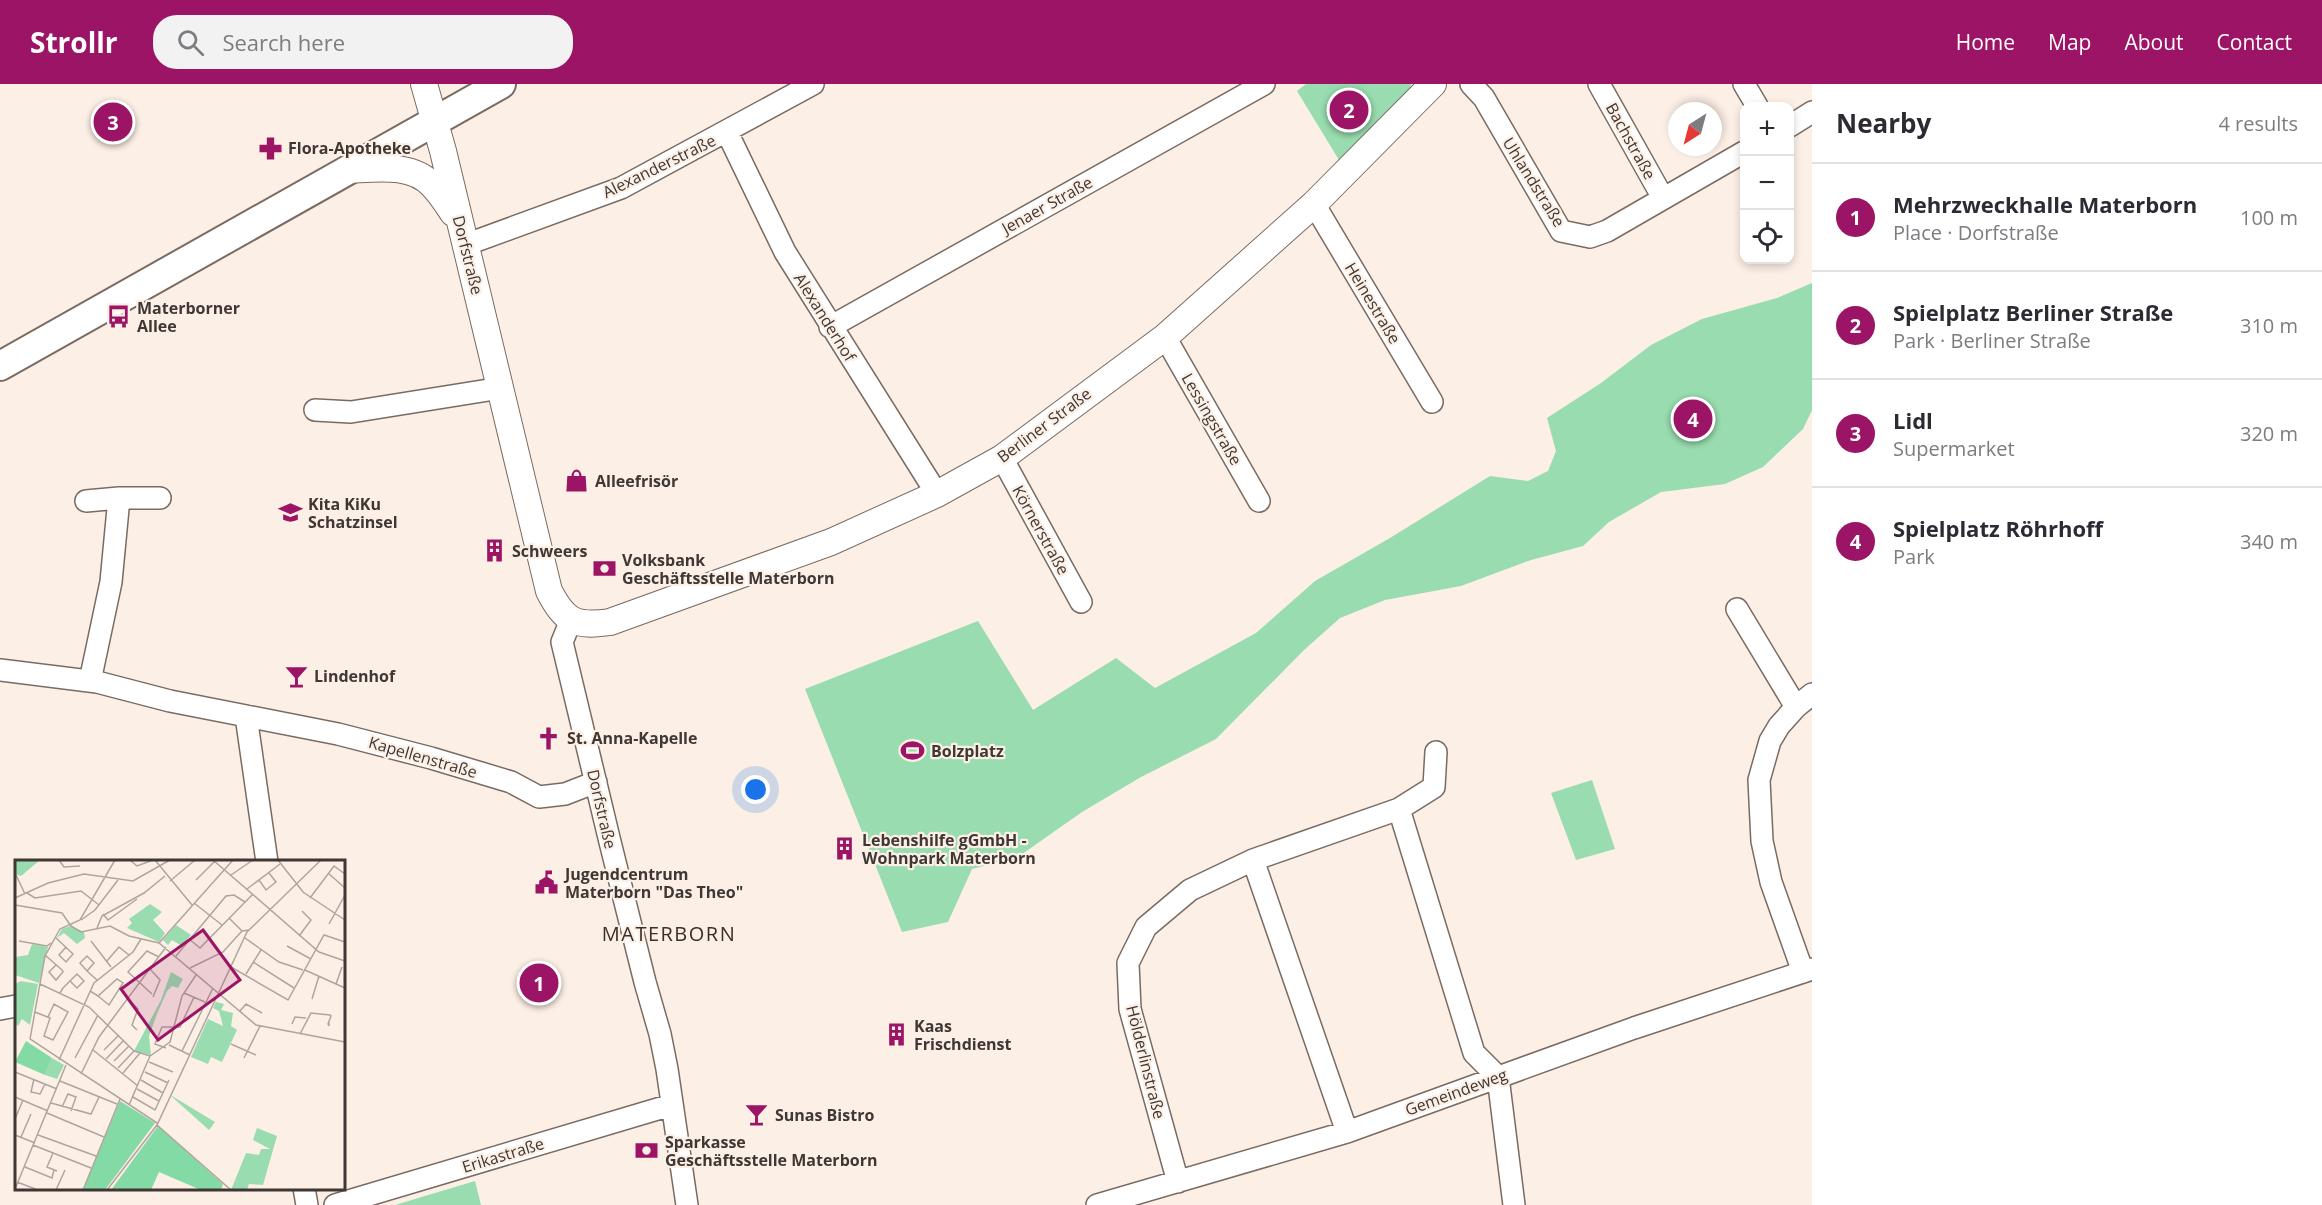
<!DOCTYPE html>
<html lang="en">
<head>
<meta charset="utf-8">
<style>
	body { margin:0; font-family:"Open Sans",sans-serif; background:#f2f2f3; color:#2b2b33 }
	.controls { position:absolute; right:18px; top:18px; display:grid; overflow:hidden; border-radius:12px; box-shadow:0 3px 9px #0003 }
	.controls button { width:54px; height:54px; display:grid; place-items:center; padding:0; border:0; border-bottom:2px solid #e1e1e2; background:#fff; color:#2b2b33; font:30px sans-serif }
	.compass { position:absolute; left:1668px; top:18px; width:54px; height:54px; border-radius:50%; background:#fff; box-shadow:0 3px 9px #0003; rotate:216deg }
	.you { position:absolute; left:756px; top:706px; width:21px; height:21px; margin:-15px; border:4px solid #fff; border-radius:50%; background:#1a73e8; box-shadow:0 0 0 9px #1a73e833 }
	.badge { display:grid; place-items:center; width:39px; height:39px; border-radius:50%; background:#9c1465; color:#fff; font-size:20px; font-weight:700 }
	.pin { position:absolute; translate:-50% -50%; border:3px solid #fff; box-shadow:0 2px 6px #0006 }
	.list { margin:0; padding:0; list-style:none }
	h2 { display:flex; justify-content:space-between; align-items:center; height:78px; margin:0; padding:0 24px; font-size:26px }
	h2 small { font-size:20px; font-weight:400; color:#7c7c81 }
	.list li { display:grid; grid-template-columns:39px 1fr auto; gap:18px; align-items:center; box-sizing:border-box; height:108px; padding:0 24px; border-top:2px solid #e1e1e2 }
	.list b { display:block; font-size:22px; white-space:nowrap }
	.list p { margin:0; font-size:20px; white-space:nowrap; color:#7c7c81 }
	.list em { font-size:20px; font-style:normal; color:#7c7c81 }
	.icon { flex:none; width:33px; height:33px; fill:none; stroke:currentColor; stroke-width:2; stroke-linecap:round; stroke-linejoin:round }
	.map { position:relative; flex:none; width:1812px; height:1121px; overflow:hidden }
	header { display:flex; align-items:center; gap:36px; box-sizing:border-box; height:84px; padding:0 30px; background:#9c1465; color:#fff }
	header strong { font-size:28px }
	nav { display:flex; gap:33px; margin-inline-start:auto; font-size:21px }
	.search { width:420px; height:54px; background:#f2f2f3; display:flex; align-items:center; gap:15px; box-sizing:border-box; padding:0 21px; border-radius:24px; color:#7c7c81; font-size:22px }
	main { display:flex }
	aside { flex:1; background:#fff }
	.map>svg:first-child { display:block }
	.green { fill:#98dcaf }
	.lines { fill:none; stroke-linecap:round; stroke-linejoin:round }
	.minor-casing { stroke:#7a6b62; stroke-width:24 }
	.tertiary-casing { stroke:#7a6b62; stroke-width:28 }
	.secondary-casing { stroke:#7a6b62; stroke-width:32 }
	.minor { stroke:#fff; stroke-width:21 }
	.tertiary { stroke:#fff; stroke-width:26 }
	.secondary { stroke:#fff; stroke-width:28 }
	.labels { text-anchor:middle; stroke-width:4.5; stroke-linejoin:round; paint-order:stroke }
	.street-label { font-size:16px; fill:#3e3733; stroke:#fcefe6 }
	.poi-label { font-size:16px; font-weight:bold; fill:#3e3733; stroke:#fcefe6; text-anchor:start }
	.quarter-label { font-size:20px; letter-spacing:1.5px; fill:#3c2f27; stroke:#fcefe6 }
	.inset-road { fill:none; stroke:#b0a59e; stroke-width:1.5 }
	.view { fill:#9c1465; fill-opacity:0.15; stroke:#9c1465; stroke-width:3 }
	.inset-edge { fill:none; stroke:#3e3733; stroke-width:3 }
</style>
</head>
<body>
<header>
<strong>Strollr</strong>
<div class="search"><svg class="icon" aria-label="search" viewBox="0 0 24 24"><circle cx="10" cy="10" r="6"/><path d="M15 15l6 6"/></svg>Search here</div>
<nav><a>Home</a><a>Map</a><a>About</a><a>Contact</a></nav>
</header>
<main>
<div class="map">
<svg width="1812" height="1121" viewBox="0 0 1812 1121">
	<rect width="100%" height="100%" fill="#fcefe6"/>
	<!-- green -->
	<path class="green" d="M1306,0H1411L1410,6L1339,76L1297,7Z
		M1812,199V326L1803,345L1763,383L1725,400L1661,408L1609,438L1583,462L1531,476L1461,502L1385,516L1340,534L1304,566L1216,655L1141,693L1082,728L1018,773L972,785L948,838L902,848L805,605L978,537L1033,626L1116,574L1155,604L1256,549L1315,497L1390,454L1490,392L1528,397L1548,387L1556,367L1547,334L1601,299L1651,261L1702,235L1777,214Z
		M1592,696L1615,765L1576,776L1551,709Z
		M475,1097L481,1121H395Z"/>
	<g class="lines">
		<defs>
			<path id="minor" d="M1471,0L1484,14L1561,147L1590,153L1607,147L1744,68
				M1599,0L1663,114
				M1744,0L1757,22
				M1790,42L1812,28
				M727,48L785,168L937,410
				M1314,120L1432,318
				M465,161L621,104L813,0
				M830,243L1264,0
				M1165,253L1259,417
				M315,326L351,328L501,304
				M1002,374L1081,518
				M86,417L119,414
				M1737,525L1796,623
				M571,536L562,558L610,758L645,898L660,950L667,985L687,1121
				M0,586L97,598L170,617L338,650L431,674L511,698L539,713L565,710L596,698
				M90,597L111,498L119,414H160
				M246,632L267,778
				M1399,725L1474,969L1498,993L1514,1121
				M1253,776L1347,1048
				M1803,888L1771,798L1762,757L1759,696L1770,657L1779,642L1796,623L1812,610
				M0,925L16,922
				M1178,1098L1130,925L1128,879L1146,843L1190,806L1253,776L1399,725L1434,703L1436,668
				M304,1104L307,1121
				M335,1121L671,1021
				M1097,1121L1347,1048L1634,944L1812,885"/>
			<path id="tertiary" d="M424,0L443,67L549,507C565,538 576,543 610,538L831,458L937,410L1002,374L1165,253L1314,120L1433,0
				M346,86C374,85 412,78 433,102C441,110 447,120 453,129"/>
			<path id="secondary" d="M0,282L501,0"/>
		</defs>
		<!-- minor casing -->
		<use href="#minor" class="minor-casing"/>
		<!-- tertiary casing -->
		<use href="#tertiary" class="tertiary-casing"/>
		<!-- secondary casing -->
		<use href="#secondary" class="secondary-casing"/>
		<!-- minor -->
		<use href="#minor" class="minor"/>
		<!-- tertiary -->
		<use href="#tertiary" class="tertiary"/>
		<!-- secondary -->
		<use href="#secondary" class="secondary"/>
	</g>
	<!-- icons -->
	<defs>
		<symbol id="pharmacy-bare" viewBox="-9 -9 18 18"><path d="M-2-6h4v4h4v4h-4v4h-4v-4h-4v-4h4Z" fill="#9c1465" stroke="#fcefe6" stroke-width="2.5" paint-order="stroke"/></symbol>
		<symbol id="bus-bare" viewBox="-9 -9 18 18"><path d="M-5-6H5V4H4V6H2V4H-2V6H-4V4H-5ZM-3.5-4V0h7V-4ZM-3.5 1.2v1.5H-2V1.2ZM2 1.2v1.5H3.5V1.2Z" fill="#9c1465" stroke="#fcefe6" stroke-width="2.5" paint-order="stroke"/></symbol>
		<symbol id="shop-bare" viewBox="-9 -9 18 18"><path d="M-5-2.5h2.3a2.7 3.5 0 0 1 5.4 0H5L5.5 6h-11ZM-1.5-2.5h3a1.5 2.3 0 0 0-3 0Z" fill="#9c1465" stroke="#fcefe6" stroke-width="2.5" paint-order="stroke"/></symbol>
		<symbol id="school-bare" viewBox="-9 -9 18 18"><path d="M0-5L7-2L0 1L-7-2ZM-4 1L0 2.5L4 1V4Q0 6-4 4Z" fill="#9c1465" stroke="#fcefe6" stroke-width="2.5" paint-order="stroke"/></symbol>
		<symbol id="building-bare" viewBox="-9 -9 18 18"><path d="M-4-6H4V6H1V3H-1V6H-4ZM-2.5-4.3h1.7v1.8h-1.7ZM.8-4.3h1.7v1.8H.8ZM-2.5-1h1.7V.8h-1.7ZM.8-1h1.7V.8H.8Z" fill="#9c1465" stroke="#fcefe6" stroke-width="2.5" paint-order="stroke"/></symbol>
		<symbol id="bank-bare" viewBox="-9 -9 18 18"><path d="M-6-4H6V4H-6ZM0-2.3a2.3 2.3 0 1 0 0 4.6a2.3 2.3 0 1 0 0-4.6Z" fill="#9c1465" stroke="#fcefe6" stroke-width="2.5" paint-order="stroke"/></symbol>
		<symbol id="bar-bare" viewBox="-9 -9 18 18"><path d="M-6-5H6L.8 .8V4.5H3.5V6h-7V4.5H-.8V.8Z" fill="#9c1465" stroke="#fcefe6" stroke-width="2.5" paint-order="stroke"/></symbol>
		<symbol id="church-bare" viewBox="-9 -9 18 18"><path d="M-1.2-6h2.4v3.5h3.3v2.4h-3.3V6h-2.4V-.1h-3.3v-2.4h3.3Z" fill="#9c1465" stroke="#fcefe6" stroke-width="2.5" paint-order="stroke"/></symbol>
		<symbol id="stadium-bare" viewBox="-9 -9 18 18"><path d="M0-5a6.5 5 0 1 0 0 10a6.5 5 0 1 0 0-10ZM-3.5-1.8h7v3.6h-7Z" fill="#9c1465" stroke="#fcefe6" stroke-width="2.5" paint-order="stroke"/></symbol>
		<symbol id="civic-bare" viewBox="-9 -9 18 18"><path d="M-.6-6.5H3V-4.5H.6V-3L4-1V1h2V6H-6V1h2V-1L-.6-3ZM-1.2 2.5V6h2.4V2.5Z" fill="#9c1465" stroke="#fcefe6" stroke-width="2.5" paint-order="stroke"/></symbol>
	</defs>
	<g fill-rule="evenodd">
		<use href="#pharmacy-bare" x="254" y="48" width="33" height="33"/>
		<use href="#bus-bare" x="102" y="216" width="33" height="33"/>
		<use href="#shop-bare" x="560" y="380" width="33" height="33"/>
		<use href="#school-bare" x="274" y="412" width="33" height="33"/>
		<use href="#building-bare" x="478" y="450" width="33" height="33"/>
		<use href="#bank-bare" x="588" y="468" width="33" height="33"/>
		<use href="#bar-bare" x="280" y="576" width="33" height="33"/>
		<use href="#church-bare" x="532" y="638" width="33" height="33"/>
		<use href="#stadium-bare" x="896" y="650" width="33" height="33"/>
		<use href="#building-bare" x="828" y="748" width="33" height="33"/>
		<use href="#civic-bare" x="530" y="782" width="33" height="33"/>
		<use href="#building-bare" x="880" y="934" width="33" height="33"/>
		<use href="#bar-bare" x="740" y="1014" width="33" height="33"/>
		<use href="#bank-bare" x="630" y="1050" width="33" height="33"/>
	</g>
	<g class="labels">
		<!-- street labels -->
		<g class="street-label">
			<text transform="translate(1631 57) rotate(61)" y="6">Bachstraße</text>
			<text transform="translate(659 82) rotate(-26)" y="6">Alexanderstraße</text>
			<text transform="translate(1534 98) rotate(58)" y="6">Uhlandstraße</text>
			<text transform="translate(1047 121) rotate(-29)" y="6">Jenaer Straße</text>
			<text transform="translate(468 171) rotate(76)" y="6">Dorfstraße</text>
			<text transform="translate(1373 219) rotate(59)" y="6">Heinestraße</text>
			<text transform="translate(825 233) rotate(58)" y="6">Alexanderhof</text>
			<text transform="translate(1212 335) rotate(60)" y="6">Lessingstraße</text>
			<text transform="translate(1044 341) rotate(-37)" y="6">Berliner Straße</text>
			<text transform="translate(1041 446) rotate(61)" y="6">Körnerstraße</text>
			<text transform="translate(423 673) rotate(16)" y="6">Kapellenstraße</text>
			<text transform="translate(602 725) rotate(77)" y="6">Dorfstraße</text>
			<text transform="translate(1146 978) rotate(76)" y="6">Hölderlinstraße</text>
			<text transform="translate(1456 1008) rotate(-20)" y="6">Gemeindeweg</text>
			<text transform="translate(503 1071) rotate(-17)" y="6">Erikastraße</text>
		</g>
		<!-- poi labels -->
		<g class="poi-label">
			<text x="288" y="70">Flora-Apotheke</text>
			<text x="137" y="230">Materborner<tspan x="137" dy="18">Allee</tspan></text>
			<text x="595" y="403">Alleefrisör</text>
			<text x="308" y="426">Kita KiKu<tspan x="308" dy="18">Schatzinsel</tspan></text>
			<text x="512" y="473">Schweers</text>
			<text x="622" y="482">Volksbank<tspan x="622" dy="18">Geschäftsstelle Materborn</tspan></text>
			<text x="314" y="598">Lindenhof</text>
			<text x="567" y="660">St. Anna-Kapelle</text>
			<text x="931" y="673">Bolzplatz</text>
			<text x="862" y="762">Lebenshilfe gGmbH -<tspan x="862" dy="18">Wohnpark Materborn</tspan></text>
			<text x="565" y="796">Jugendcentrum<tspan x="565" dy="18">Materborn "Das Theo"</tspan></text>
			<text x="914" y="948">Kaas<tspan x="914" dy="18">Frischdienst</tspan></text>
			<text x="775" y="1037">Sunas Bistro</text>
			<text x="665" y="1064">Sparkasse<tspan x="665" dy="18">Geschäftsstelle Materborn</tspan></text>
		</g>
		<!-- quarter labels -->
		<g class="quarter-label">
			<text x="669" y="857">MATERBORN</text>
		</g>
	</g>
	<!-- overview -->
	<g transform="translate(15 776)">
		<rect width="330" height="330" fill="#fcefe6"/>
		<path d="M25,0L6,16L0,14L1,0ZM135,44L147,52L138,60L150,73L144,82L112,68L117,63L114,59ZM161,65L176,75L167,86L157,80L153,85L148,80ZM56,66L69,72L70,78L62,84L49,73L42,78L47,69ZM17,84L33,87L24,123L0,115V97L13,95ZM156,112L168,119L163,128L157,126L152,131L142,154L134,176L136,195L119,191L146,140ZM6,121L23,124L15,165L7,159L3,166L0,163V124ZM201,142L209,144L206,150L218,153L216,166L222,170L207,202L196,197L193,204L176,197L193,159L208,166L204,151L198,148ZM37,198L49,205L42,219L30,215ZM156,236H157L200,262L194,270ZM242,268L262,276L248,325L234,324L232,330H216L231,293L244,295L246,289H255L238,280Z" fill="#98dcaf"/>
		<path d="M11,181L37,198L30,215L0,202ZM105,241L140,263L90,330H68ZM143,266L208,324L206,330H186L144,312L136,330H96Z" fill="#84daa4"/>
		<path class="inset-road" d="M44,0L49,7L65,6M100,0L65,60L45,69L30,96L15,179L142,263M115,0L122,6L138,0M140,0L177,45M198,0L304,92L330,101M263,0L288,32L330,60M313,13L330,28M1,15L10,34M216,15L238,0M181,20L200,1M244,20L251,30L261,22L254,13M155,21L180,0M232,29L265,4M12,33L20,38L66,31L84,45M0,38L33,23L69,14L118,21L155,0M295,38L319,6L330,14M179,43L207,65M0,45L47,53L56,66M88,54L93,60L122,39M214,58L227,71M66,60L80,50L103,20M314,64L330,35M56,66L66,72L95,66L114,76L144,83L241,165L330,182M82,68L87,56L129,33L150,16M284,76L296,60L287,51M40,77L58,94L51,102L44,95L51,87M230,78L264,102L288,110M174,79L185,88L238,34M4,81L32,86L36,83M76,81L96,107M144,83L218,0M272,86L296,99M30,95L47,110L48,112L41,120L34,112L41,105M161,96L211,36L219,35L230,42M91,102L104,87L114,95M238,102L279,128M216,107L273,140L309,75L330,82M175,108L208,92L227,71L234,70M135,109L145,120L138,137M290,110L330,128M72,111L65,103L72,96L79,103L72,111L82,120M231,114L246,90M25,124L74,147L119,191L135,196L155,182L167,136L181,115M321,124L327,107M75,131L83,136L102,119L108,123L94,145L83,136M45,133L48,128L62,114L69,121L62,128L55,121M169,133L190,142M137,134L113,112L132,91L144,97M297,139L304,116M114,140L123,149L117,165L122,170M225,151L231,144L247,153M20,152L35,158L29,176L38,180L53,152L39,144L33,157M277,164L280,157L291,158M285,174L296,153L315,155L316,156L313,164L314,166V163M216,184L241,195M154,185L175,195M151,188L140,184L147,167H165L179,137M78,190L123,226M89,190L104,175M167,191L198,128M60,198L83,155M229,198L245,166M91,199L109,180M44,200L79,123L118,92L126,79M99,201L114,186M134,202L158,212M103,208L119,191M0,212L42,229M130,212L153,223M108,213L125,193M66,214L84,177L151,87M19,219L16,232L25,234L30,224M126,220L148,233M45,221L102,244M122,229L144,241M0,237L33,251M118,237L140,250L154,220M36,243L76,254L84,237M114,245L135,196M47,247L53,234L61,237L56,251M32,253L89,277M0,259L8,240M142,265L216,330M0,275L20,283M23,275L81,296M6,277L16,254M18,285L76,308M38,293L32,307L42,311M10,307L37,318L39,310M2,322L23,330M0,329L51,205M41,330L50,310M68,330L105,239M92,330L142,265L232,72L306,0"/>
		<path class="view" d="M188,70L225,120L143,180L106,129Z"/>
		<rect width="330" height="330" class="inset-edge"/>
	</g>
</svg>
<div class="controls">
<button>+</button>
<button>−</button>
<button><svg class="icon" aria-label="locate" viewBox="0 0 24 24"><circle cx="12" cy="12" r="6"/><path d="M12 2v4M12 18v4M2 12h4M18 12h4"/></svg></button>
</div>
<svg class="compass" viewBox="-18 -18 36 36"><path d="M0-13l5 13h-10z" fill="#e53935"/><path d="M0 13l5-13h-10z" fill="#7c7c81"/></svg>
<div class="you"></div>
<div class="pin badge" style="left:539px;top:899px">1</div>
<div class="pin badge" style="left:1349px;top:26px">2</div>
<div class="pin badge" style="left:113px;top:38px">3</div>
<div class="pin badge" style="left:1693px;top:335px">4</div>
</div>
<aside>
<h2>Nearby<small>4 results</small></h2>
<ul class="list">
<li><span class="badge">1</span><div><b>Mehrzweckhalle Materborn</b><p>Place · Dorfstraße</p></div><em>100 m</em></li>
<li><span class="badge">2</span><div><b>Spielplatz Berliner Straße</b><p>Park · Berliner Straße</p></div><em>310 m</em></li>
<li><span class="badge">3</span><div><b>Lidl</b><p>Supermarket</p></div><em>320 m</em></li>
<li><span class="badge">4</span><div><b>Spielplatz Röhrhoff</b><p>Park</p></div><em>340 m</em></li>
</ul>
</aside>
</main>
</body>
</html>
